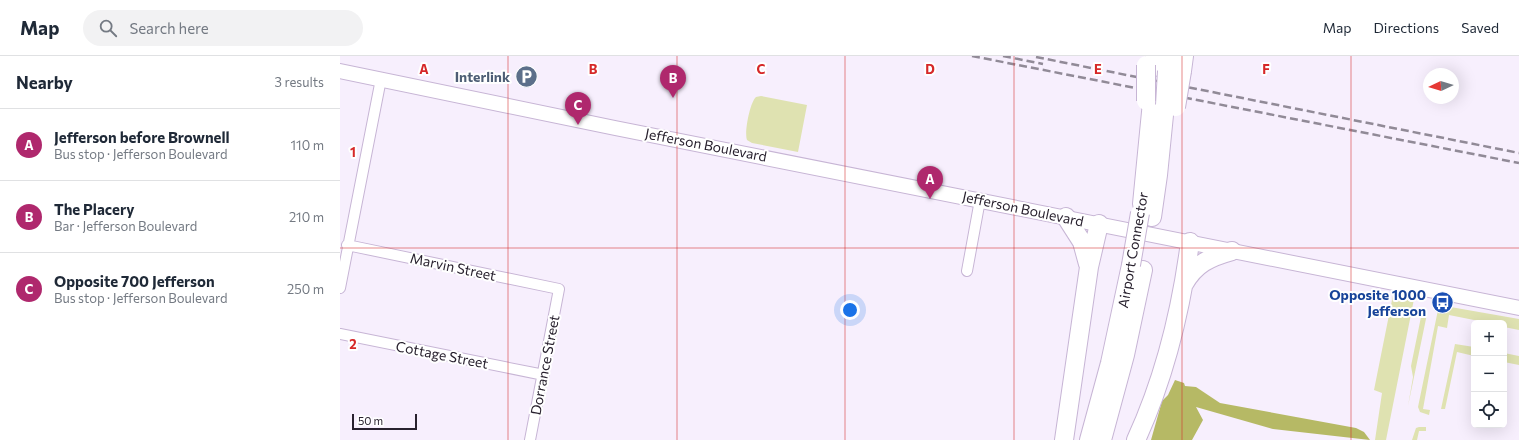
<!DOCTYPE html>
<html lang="en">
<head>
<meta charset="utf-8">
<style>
	body { margin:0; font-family:Commissioner,sans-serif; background:#f2f2f3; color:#1f2937 }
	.controls { position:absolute; right:12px; bottom:12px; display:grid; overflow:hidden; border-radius:6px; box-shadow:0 4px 16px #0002 }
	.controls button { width:36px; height:36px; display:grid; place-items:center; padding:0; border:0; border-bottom:1px solid #e0e1e3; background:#fff; color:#1f2937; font:20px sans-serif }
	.compass { position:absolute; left:1083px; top:12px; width:36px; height:36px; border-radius:50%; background:#fff; box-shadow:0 4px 16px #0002; rotate:266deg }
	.scale { position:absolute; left:12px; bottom:10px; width:65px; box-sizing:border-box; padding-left:4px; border:2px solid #28212e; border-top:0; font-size:11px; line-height:14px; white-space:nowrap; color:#28212e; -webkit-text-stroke:3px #fff; paint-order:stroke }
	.you { position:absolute; left:510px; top:254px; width:14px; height:14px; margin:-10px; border:3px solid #fff; border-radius:50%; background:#1a73e8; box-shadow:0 0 0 6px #1a73e833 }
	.badge { display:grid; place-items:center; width:26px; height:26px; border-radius:50%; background:#af286d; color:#fff; font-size:13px; font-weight:700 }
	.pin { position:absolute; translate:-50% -33px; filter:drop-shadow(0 1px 2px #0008) }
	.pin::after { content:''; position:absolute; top:21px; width:14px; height:12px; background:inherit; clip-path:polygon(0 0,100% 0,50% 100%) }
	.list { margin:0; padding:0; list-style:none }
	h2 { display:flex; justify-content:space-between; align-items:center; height:52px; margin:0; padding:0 16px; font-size:17px }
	h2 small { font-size:13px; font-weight:400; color:#747a83 }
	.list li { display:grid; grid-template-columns:26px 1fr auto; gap:12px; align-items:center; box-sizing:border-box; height:72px; padding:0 16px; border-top:1px solid #e0e1e3 }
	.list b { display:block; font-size:15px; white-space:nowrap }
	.list p { margin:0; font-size:13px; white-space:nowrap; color:#747a83 }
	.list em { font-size:13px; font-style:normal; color:#747a83 }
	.icon { flex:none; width:22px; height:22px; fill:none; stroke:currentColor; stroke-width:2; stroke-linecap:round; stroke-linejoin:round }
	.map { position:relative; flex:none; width:1179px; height:384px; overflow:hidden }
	header { display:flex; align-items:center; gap:24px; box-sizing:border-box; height:56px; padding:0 20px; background:#fff; border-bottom:1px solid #e0e1e3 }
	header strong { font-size:19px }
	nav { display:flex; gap:22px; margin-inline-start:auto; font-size:14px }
	.search { width:280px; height:36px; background:#f2f2f3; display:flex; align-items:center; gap:10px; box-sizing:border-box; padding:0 14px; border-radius:22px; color:#747a83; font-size:15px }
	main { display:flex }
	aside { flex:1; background:#fff }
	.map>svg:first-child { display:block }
	.green { fill:#dfe2b1 }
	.forest { fill:#b6b965 }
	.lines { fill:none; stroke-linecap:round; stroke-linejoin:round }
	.minor-casing { stroke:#c7b5d5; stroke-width:12 }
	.secondary-casing { stroke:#c7b5d5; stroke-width:16 }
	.motorway-casing { stroke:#c7b5d5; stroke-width:20 }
	.minor { stroke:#fff; stroke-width:10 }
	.secondary { stroke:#fff; stroke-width:14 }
	.motorway { stroke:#fff; stroke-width:18 }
	.rail { stroke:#918a97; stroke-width:2.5; stroke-dasharray:8 4; stroke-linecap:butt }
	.motorway-bridge-casing { stroke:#c7b5d5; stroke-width:20; stroke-linecap:butt }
	.motorway-bridge { stroke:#fff; stroke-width:18 }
	.grid { fill:none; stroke:#d62828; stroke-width:1; stroke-opacity:0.55 }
	.labels { text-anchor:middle; stroke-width:4; stroke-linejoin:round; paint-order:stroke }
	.service-label { font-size:14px; font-weight:bold; fill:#4e5e75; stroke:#fff; text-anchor:end }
	.street-label { font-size:14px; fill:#28212e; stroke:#fff }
	.transit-label { font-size:14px; font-weight:bold; fill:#164399; stroke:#fff; text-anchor:end }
	.grid-label { font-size:13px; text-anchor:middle; font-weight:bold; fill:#d62828; stroke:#fff; stroke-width:4; stroke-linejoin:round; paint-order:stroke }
</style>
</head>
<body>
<header>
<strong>Map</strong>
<div class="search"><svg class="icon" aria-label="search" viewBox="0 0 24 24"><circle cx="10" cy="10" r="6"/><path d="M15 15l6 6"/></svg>Search here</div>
<nav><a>Map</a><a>Directions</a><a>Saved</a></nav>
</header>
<main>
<aside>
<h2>Nearby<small>3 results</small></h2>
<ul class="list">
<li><span class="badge">A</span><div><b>Jefferson before Brownell</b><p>Bus stop · Jefferson Boulevard</p></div><em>110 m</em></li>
<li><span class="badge">B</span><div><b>The Placery</b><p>Bar · Jefferson Boulevard</p></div><em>210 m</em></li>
<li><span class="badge">C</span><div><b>Opposite 700 Jefferson</b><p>Bus stop · Jefferson Boulevard</p></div><em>250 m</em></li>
</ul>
</aside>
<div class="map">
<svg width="1179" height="384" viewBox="0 0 1179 384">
	<rect width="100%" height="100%" fill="#f7effd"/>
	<!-- green -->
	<path class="green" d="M421,40L467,49L458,96L412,87L407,84C404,77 410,46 416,41Z
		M1053,239L1074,243L1046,384H1035L1042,337L1034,334Z
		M1099,249L1179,263V274L1164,271V267H1149L1109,259L1107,272L1098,270L1083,353L1090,354L1089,359L1080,356L1078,351Z
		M1082,256L1087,258L1068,350L1073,321L1071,310Z
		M1115,288L1134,291V300L1117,296L1105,353H1101Z
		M1164,297L1179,300V309L1164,306Z
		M1079,371H1086V375H1079L1077,384H1072L1076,372Z"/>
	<!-- forest -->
	<path class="forest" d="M835,324L844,327L845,330L856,331L880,347L1016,372L1024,376L1030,384L933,373L856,351L863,364L852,384H811L822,345L828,339Z"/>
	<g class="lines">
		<defs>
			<path id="minor" d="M7,189L219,233L190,384
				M627,215L640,144
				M0,232L41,23
				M0,278L204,319"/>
			<path id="secondary" d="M0,15L275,72L1179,252"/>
			<path id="motorway" d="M815,11V0
				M827,15L828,0
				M842,15L844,0
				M802,148L812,46
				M726,161L742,186L748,208
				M812,161L818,119L825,49
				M844,228C855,208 870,201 892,195
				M724,384L749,211L759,168
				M749,384L770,307L791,209
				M762,384L785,299L803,214
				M796,384C825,321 841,255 850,186"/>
		</defs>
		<!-- minor casing -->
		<use href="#minor" class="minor-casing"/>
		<!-- secondary casing -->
		<use href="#secondary" class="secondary-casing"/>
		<!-- motorway casing -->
		<use href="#motorway" class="motorway-casing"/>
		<!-- minor -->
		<use href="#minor" class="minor"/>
		<!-- secondary -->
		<use href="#secondary" class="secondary"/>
		<!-- motorway -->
		<use href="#motorway" class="motorway"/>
		<!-- rail -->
		<path class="rail" d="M632,0L1179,107
			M663,0L703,8
			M696,1L1179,97"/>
		<defs>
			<path id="motorway-bridge" d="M806,45V9
				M825,49L827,15
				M836,51L842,15
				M791,209L800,157"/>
		</defs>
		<!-- motorway-bridge casing -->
		<use href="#motorway-bridge" class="motorway-bridge-casing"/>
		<!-- motorway-bridge -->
		<use href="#motorway-bridge" class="motorway-bridge"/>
	</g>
	<!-- grid -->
	<path class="grid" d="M168,0V384M337,0V384M505,0V384M674,0V384M842,0V384M1011,0V384M0,192H1179"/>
	<!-- icons -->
	<defs>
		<symbol id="parking-disc" viewBox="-11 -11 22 22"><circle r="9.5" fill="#5c6f8a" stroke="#fff"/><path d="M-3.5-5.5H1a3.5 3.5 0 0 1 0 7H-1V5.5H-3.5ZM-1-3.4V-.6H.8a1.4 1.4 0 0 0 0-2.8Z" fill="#fff"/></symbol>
		<symbol id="bus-disc" viewBox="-11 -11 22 22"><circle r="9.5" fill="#1a4fb4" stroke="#fff"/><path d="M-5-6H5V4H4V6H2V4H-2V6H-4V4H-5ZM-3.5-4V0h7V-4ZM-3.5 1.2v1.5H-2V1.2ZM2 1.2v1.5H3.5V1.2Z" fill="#fff"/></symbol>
	</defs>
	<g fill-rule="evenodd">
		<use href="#parking-disc" x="174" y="8" width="25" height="25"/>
		<use href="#bus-disc" x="1090" y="234" width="25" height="25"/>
	</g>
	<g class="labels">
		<!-- service labels -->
		<g class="service-label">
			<text x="170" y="26">Interlink</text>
		</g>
		<!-- street labels -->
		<g class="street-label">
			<text transform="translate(366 89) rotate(11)" y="5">Jefferson Boulevard</text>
			<text transform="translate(683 153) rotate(12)" y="5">Jefferson Boulevard</text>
			<text transform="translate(793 194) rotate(-80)" y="5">Airport Connector</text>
			<text transform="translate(113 211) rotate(12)" y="5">Marvin Street</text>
			<text transform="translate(102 299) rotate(11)" y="5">Cottage Street</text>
			<text transform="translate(205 309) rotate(-79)" y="5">Dorrance Street</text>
		</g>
		<!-- transit labels -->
		<g class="transit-label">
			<text x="1086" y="244">Opposite 1000<tspan x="1086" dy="16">Jefferson</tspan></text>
		</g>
	</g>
	<g class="grid-label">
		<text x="84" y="18">A</text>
		<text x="253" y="18">B</text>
		<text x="421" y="18">C</text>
		<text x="590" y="18">D</text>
		<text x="758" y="18">E</text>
		<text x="926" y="18">F</text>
		<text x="13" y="101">1</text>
		<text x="13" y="293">2</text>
	</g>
</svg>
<div class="controls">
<button>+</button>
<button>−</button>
<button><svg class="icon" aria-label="locate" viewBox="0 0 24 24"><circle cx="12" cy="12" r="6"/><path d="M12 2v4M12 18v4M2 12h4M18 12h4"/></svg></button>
</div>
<svg class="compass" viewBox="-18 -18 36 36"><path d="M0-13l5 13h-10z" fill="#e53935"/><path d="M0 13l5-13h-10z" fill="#747a83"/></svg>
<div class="scale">50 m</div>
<div class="you"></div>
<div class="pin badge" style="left:590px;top:143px">A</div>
<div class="pin badge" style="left:333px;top:42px">B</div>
<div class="pin badge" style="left:238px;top:69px">C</div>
</div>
</main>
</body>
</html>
